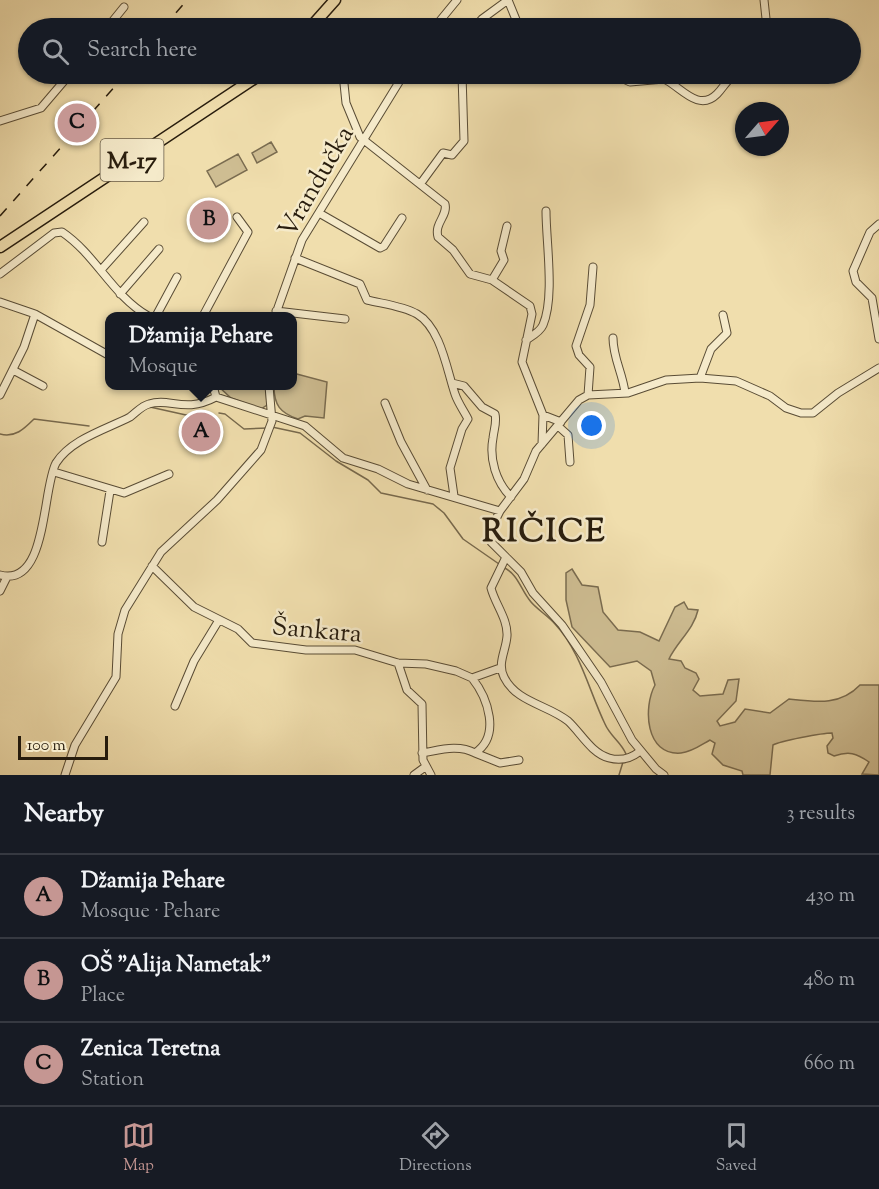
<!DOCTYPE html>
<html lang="en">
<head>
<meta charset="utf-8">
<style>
	body { margin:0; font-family:"Sorts Mill Goudy",serif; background:#242831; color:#f1f3f6 }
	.compass { position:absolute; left:735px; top:102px; width:54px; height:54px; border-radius:50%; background:#171b24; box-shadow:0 2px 4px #0004; rotate:62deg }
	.scale { position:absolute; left:18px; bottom:15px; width:90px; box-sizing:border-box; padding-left:6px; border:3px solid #271c0d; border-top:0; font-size:16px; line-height:21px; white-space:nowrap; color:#271c0d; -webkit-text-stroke:4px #f5eaca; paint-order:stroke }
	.you { position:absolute; left:592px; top:426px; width:21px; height:21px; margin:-15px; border:4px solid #fff; border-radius:50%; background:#1a73e8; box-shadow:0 0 0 9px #1a73e833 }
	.badge { display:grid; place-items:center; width:39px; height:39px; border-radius:50%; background:#c59692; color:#111; font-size:20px; font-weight:700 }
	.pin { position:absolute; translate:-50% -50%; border:3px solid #fff; box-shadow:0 2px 6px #0006 }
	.popup { position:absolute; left:105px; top:312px; width:192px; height:78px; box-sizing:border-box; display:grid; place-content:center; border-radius:12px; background:#171b24; filter:drop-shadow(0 2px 4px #0005); font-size:20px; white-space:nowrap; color:#9ea1a6 }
	.popup b { font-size:22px; color:#f1f3f6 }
	.popup::after { content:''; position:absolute; left:50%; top:100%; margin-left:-12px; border:12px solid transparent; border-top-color:#171b24 }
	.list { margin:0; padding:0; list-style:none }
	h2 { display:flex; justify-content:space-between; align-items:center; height:78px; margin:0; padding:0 24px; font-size:26px }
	h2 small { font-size:20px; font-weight:400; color:#9ea1a6 }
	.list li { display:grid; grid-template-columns:39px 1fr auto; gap:18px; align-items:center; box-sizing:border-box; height:84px; padding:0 24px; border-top:2px solid #363941 }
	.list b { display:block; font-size:22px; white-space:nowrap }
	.list p { margin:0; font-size:20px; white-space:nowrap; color:#9ea1a6 }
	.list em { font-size:20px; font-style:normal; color:#9ea1a6 }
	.icon { flex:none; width:33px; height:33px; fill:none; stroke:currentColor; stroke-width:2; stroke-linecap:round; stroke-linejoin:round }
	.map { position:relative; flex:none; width:879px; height:775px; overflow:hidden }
	.search { position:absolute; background:#171b24; box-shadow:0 2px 4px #0004; left:18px; right:18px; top:18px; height:66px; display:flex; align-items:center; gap:15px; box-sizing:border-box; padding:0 21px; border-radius:33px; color:#9ea1a6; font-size:22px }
	.sheet { height:330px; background:#171b24 }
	nav { display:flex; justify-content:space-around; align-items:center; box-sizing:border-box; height:84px; border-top:2px solid #363941; background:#171b24; font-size:16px; color:#9ea1a6 }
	nav a { display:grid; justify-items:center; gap:3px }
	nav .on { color:#c59692 }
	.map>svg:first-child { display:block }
	.green { fill:#cebd92; stroke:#7a6c50; stroke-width:1.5 }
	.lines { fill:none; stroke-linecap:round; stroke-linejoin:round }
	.stream { stroke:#77694d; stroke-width:1.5 }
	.street-casing { stroke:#594c35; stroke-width:9 }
	.primary-casing { stroke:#271c0d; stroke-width:13 }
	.street { stroke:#f5eaca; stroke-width:7 }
	.primary { stroke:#f0dead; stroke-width:10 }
	.rail { stroke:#271c0d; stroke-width:1.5; stroke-dasharray:10 10; stroke-linecap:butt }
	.labels { text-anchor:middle; stroke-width:5; stroke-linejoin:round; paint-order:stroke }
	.shield { fill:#f5eaca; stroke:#655a46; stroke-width:1.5 }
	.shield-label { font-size:24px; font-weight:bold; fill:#271c0d }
	.street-label { font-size:26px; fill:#271c0d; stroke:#f5eaca }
	.district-label { font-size:32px; font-weight:bold; letter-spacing:1.5px; fill:#271c0d; stroke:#f5eaca }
</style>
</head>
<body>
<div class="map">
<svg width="879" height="775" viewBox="0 0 879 775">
	<rect width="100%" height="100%" fill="#f0dead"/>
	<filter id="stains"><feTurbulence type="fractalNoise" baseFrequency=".00333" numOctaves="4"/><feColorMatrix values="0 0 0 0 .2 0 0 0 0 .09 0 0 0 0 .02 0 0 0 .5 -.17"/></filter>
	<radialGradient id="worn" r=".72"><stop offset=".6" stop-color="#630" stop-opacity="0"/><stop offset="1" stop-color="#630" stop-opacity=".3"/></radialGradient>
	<!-- green -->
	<path class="green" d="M271,142L277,152L257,163L252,153Z
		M238,154L247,170L216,187L207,171Z
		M293,373L327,382L324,418L305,416L298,419C280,413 274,405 274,386H292Z
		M218,386H266L267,405L261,409L231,398Z
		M572,569L582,585L598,587L603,612L618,630L640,632L659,641L675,607L684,602L688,609L698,610C694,629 677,642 669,659L681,661L685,668L696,673L699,679L693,690L700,696L723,694L728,680L739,679L736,701L717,721L720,726L735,722L745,709L770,713L789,699C816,702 840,706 860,685H879V775L862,774L869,762C856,753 849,751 834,756L828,753L827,746L833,738L832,733C822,733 780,741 773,745L770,775H743L742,771L723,765L712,754L715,743L710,740C701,745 692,752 681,753C645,756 643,707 655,685L651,671L637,661L610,667L572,627L566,600V573Z"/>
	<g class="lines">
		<!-- stream -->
		<path class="stream" d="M150,407L195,417
			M219,413L225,414L244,429L268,428
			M272,427L300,433L336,461L368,480L381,493L433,504L444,513L463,539L499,564
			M0,434C15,438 24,429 34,419L89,426
			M503,567C519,575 520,589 531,602C538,610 548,616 555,624C581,652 589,691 605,724C610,736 621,742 626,754
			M619,775L623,762"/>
		<defs>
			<path id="street" d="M508,0L517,22L524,28
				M764,0L767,28
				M107,28L124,7
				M434,28L457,0
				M474,28L482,19L508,0
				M343,74L346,103L360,137L445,204C448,216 434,223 438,237L453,250L470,274L492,280L530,306L532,314L522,362L543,415L542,444
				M613,74L630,82L664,79C680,86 698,113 717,94C724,87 727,79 736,74
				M0,121L41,108L70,74
				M421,183L443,153L452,155L464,141L462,74
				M319,213L380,248L384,246L402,218
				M879,224L870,232L853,271L856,282L872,298L879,339
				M295,258L360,284L367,300C384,304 403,306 417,314C441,328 447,371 455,394C458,403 464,411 468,419L462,429L450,468L454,496
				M101,270L144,222
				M0,274L54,233L62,232C96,255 112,295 148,316
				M492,280L504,260L501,251L507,226
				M120,294L159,249
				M0,302L35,314L110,356
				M276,311L345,319
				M156,316L177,277
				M203,316L248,232L237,217
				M275,316L302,240L404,74
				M613,338C613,358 623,374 625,393
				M526,340C532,336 540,332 543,325C555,297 546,242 546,211
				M13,370L43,386
				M700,378L711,349L727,333L723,315
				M452,383L464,386L482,407L495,414C497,422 494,429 493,438C489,459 496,482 511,497
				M213,386L216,397
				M0,395L24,347L35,314
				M588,395L590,367L579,355L576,346L590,305L593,267
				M216,397L305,426L343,458L378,469L408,484L500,511L524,479L536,451L579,400L588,395L628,393L666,380L700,378L736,381L770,396L786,408L801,413H813L838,393L879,368
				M385,403L401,442L427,490
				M543,415L561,422
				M558,426L568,435L570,462
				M54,472L124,493L169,474
				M500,511L492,527L491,542L521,572L533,593L562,625L601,682L632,740L656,769L664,775
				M102,542L110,491
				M506,557L491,588C495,604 508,619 507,636C506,651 497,663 504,677C516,702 548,705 568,721C581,733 591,753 609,758C620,761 630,759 639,752
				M152,566L194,607L238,629L252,643L306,650H355L398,663L426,664L456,671L472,678L500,668
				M0,575C48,588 42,488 56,463C71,439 107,429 130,417C136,413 141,406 149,404C170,397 184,414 216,397
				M0,591L7,577
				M398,663L407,690L422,704L423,760L431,775
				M175,706L194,661L219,620
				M422,753C440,750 458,744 475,753C501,736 488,698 472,678
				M475,753L500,763L519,760
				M65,775L75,745L116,677L118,634L125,610L161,552L217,500L261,450L272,421L269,386
				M414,775L425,767"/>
			<path id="primary" d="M310,28L335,0
				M0,247L261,74"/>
		</defs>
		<!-- street casing -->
		<use href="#street" class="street-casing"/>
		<!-- primary casing -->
		<use href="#primary" class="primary-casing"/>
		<!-- street -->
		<use href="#street" class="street"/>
		<!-- primary -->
		<use href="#primary" class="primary"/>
		<!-- rail -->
		<path class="rail" d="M163,28L187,0
			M0,216L126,74"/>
	</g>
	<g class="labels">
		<!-- shield labels -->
		<rect class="shield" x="100.5" y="139" width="63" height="42" rx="4.5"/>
		<g class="shield-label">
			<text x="132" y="168">M-17</text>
		</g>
		<!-- street labels -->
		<g class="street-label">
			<text transform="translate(315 181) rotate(-60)" y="9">Vrandučka</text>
			<text transform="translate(317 629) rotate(5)" y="9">Šankara</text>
		</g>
		<!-- district labels -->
		<g class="district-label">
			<text x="544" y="541">RIČICE</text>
		</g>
	</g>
	<rect width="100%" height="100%" filter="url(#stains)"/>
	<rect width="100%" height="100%" fill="url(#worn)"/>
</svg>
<svg class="compass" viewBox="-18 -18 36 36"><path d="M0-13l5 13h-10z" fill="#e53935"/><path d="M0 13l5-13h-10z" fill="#9ea1a6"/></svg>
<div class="scale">100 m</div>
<div class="you"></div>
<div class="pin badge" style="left:201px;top:432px">A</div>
<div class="popup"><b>Džamija Pehare</b>Mosque</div>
<div class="pin badge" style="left:209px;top:220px">B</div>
<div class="pin badge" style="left:77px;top:123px">C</div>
<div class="search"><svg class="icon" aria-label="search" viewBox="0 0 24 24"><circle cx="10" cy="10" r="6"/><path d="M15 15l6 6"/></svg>Search here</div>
</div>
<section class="sheet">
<h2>Nearby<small>3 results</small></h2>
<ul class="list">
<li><span class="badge">A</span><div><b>Džamija Pehare</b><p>Mosque · Pehare</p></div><em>430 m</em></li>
<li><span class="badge">B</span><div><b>OŠ &quot;Alija Nametak&quot;</b><p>Place</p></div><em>480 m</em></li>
<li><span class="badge">C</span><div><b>Zenica Teretna</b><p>Station</p></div><em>660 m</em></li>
</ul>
</section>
<nav>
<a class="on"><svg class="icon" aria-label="map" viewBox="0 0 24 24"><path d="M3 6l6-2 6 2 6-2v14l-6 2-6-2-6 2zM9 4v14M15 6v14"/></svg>Map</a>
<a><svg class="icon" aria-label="directions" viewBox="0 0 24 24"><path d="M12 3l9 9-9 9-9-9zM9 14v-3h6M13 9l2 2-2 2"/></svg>Directions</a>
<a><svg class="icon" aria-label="saved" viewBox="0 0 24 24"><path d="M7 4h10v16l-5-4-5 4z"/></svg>Saved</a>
</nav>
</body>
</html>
